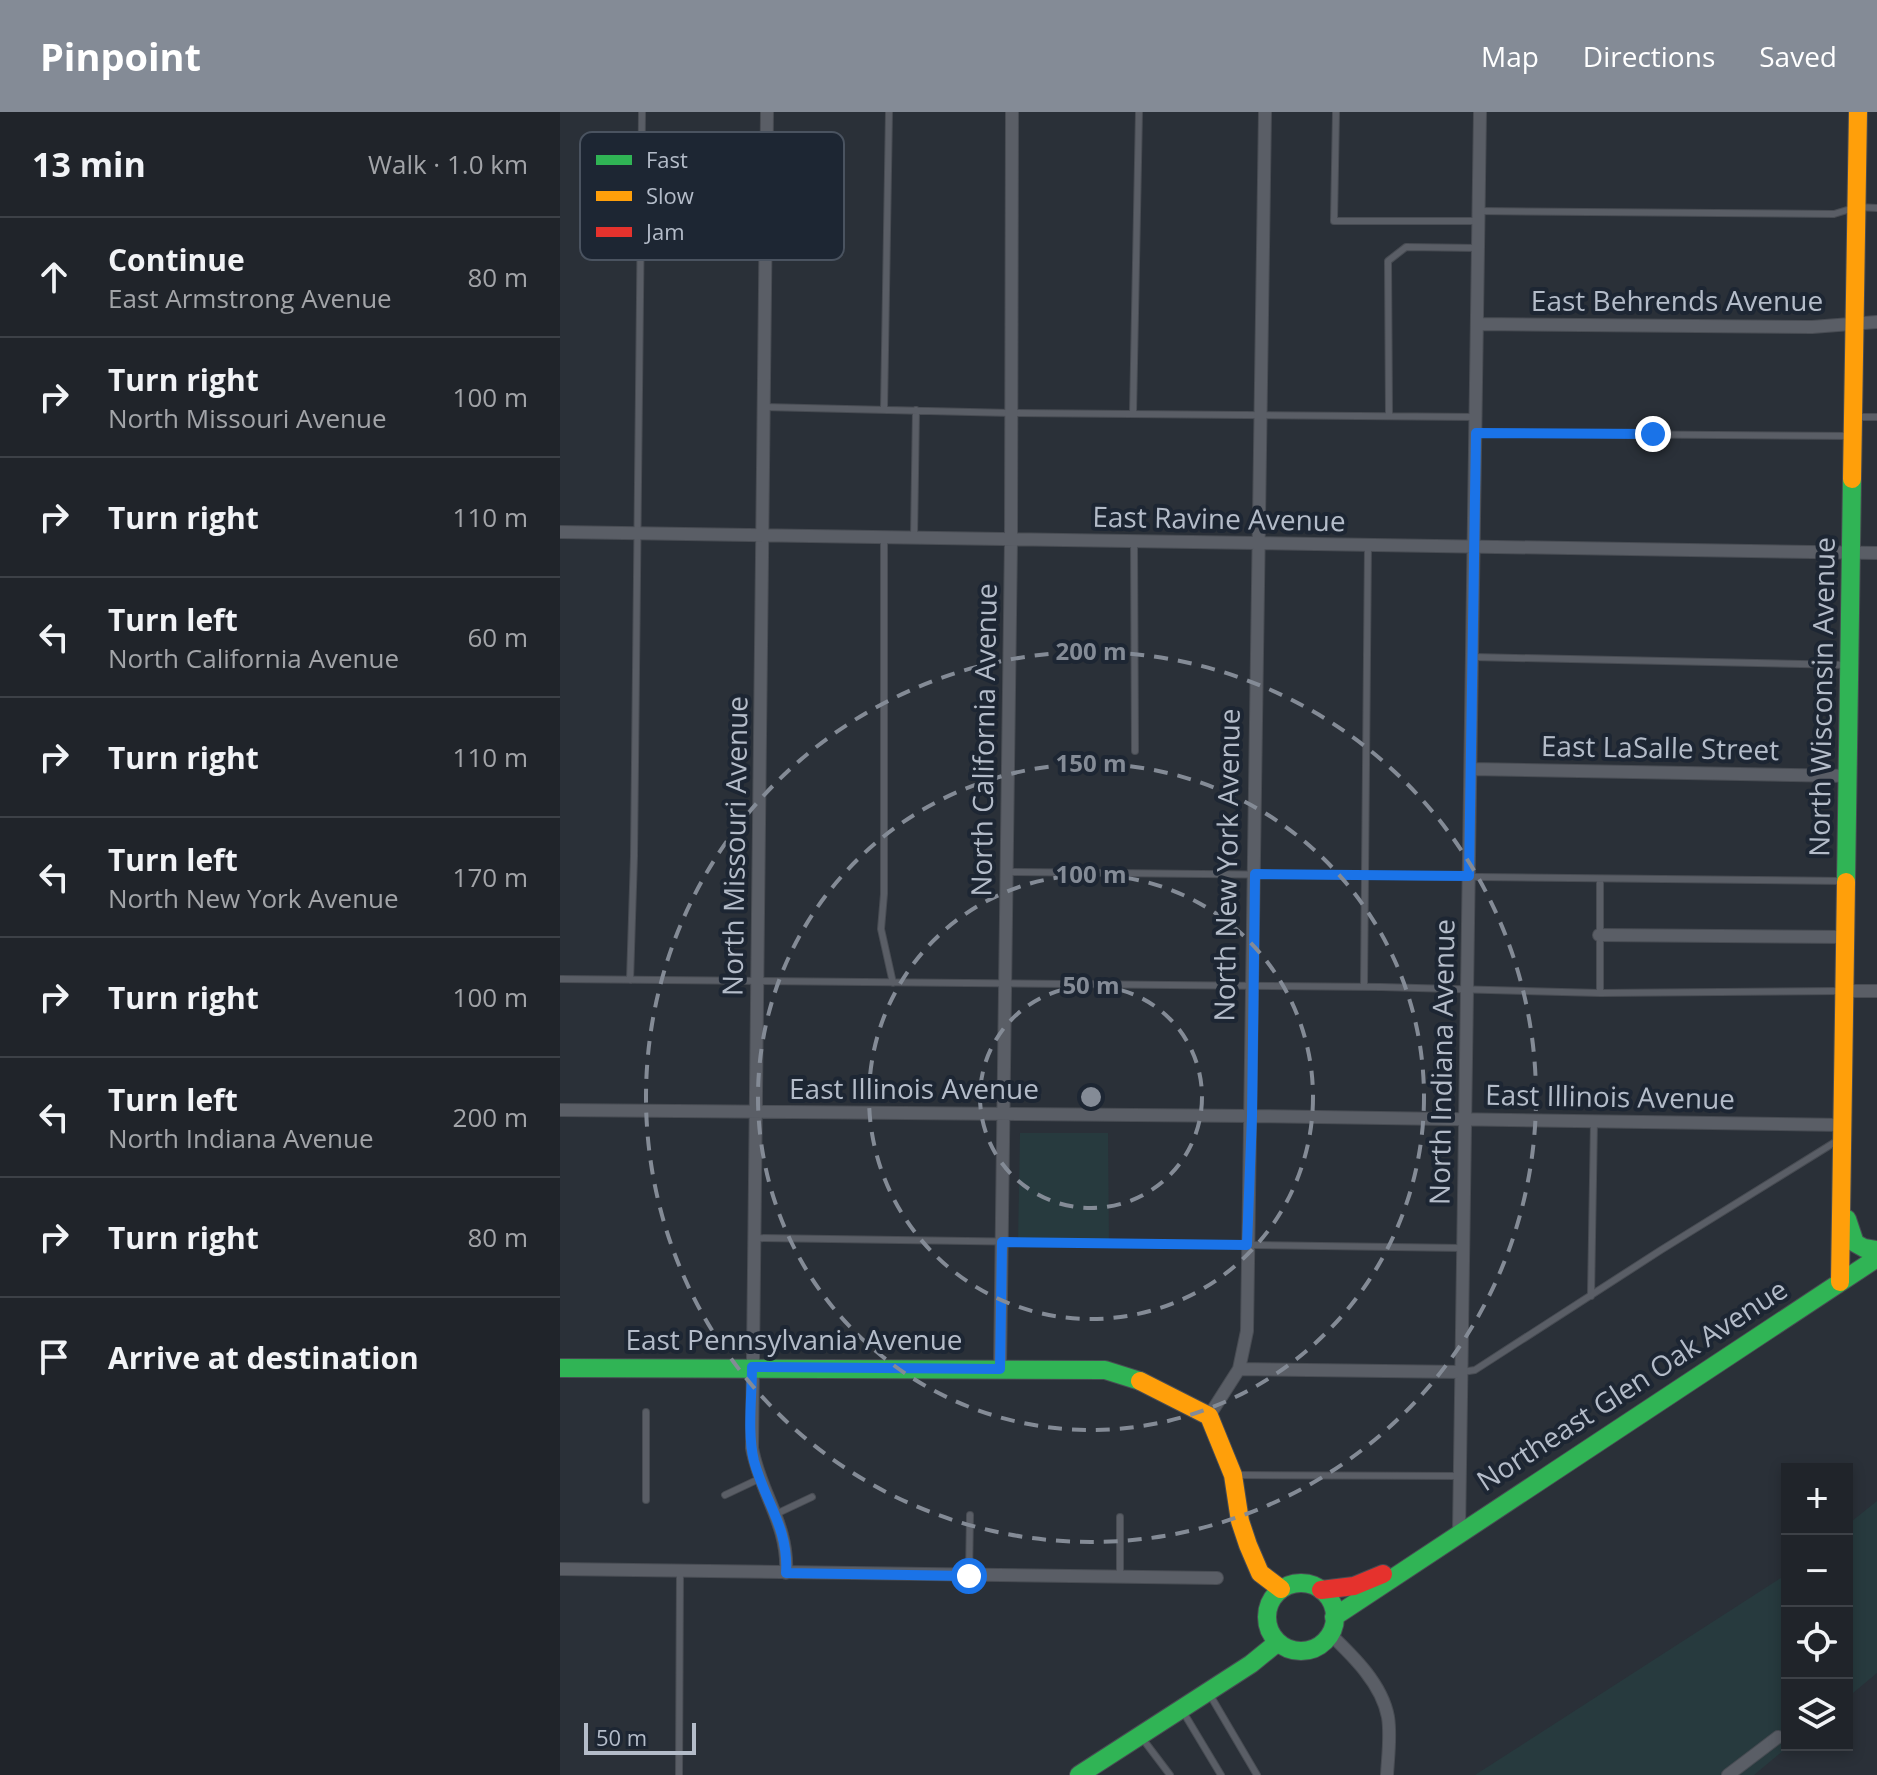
<!DOCTYPE html>
<html lang="en">
<head>
<meta charset="utf-8">
<style>
	body { margin:0; font-family:"Open Sans",sans-serif; background:#282c32; color:#f1f3f6 }
	.controls { position:absolute; right:24px; bottom:24px; display:grid; overflow:hidden; border-radius:0px; box-shadow:0 4px 12px #0003 }
	.controls button { width:72px; height:72px; display:grid; place-items:center; padding:0; border:0; border-bottom:2px solid #3d4147; background:#20242a; color:#f1f3f6; font:40px sans-serif }
	.scale { position:absolute; left:24px; bottom:20px; width:112px; box-sizing:border-box; padding-left:8px; border:4px solid #b4bcc9; border-top:0; font-size:22px; line-height:28px; white-space:nowrap; color:#b4bcc9; -webkit-text-stroke:6px #1d2633; paint-order:stroke }
	.stop { position:absolute; width:24px; height:24px; margin:-18px; border:6px solid #1a73e8; border-radius:50%; background:#fff }
	.stop.end { background:#1a73e8; border-color:#fff; box-shadow:0 2px 8px #0008 }
	.list { margin:0; padding:0; list-style:none }
	h2 { display:flex; justify-content:space-between; align-items:center; height:104px; margin:0; padding:0 32px; font-size:34px }
	h2 small { font-size:26px; font-weight:400; color:#a2a4a8 }
	.list li { display:grid; grid-template-columns:52px 1fr auto; gap:24px; align-items:center; box-sizing:border-box; height:120px; padding:0 32px; border-top:2px solid #3d4147 }
	.list b { display:block; font-size:30px; white-space:nowrap }
	.list p { margin:0; font-size:26px; white-space:nowrap; color:#a2a4a8 }
	.list em { font-size:26px; font-style:normal; color:#a2a4a8 }
	.icon { flex:none; width:44px; height:44px; fill:none; stroke:currentColor; stroke-width:2; stroke-linecap:round; stroke-linejoin:round }
	.map { position:relative; flex:none; width:1317px; height:1663px; overflow:hidden }
	header { display:flex; align-items:center; gap:48px; box-sizing:border-box; height:112px; padding:0 40px; background:#848b96; color:#fff }
	header strong { font-size:38px }
	nav { display:flex; gap:44px; margin-inline-start:auto; font-size:28px }
	main { display:flex }
	aside { flex:1; background:#20242a }
	.map>svg:first-child { display:block }
	.green { fill:#273a3e }
	.lines { fill:none; stroke-linecap:round; stroke-linejoin:round }
	.lane-casing { stroke:#484c53; stroke-width:8 }
	.street-casing { stroke:#484c53; stroke-width:14 }
	.fast-casing { stroke:#484c53; stroke-width:20 }
	.slow-casing { stroke:#484c53; stroke-width:20 }
	.jam-casing { stroke:#484c53; stroke-width:20 }
	.lane { stroke:#5a5e66; stroke-width:6 }
	.street { stroke:#5a5e66; stroke-width:12 }
	.fast { stroke:#30b455; stroke-width:18 }
	.slow { stroke:#ff9f0a; stroke-width:18 }
	.jam { stroke:#e5322d; stroke-width:18 }
	.route { stroke:#1a73e8; stroke-width:10 }
	.ring { fill:none; stroke:#848b96; stroke-width:4; stroke-dasharray:14 10 }
	.labels { text-anchor:middle; stroke-width:8; stroke-linejoin:round; paint-order:stroke }
	.street-label { font-size:28px; fill:#b4bcc9; stroke:#1d2633 }
	.key { fill:#1d2633; stroke:#4a5360; stroke-width:2 }
	.key-label { font-size:22px; fill:#b4bcc9 }
	.centre { fill:#848b96; stroke:#1d2633; stroke-width:4 }
	.ring-label { font-size:24px; text-anchor:middle; font-weight:bold; fill:#848b96; stroke:#1d2633; stroke-width:8; stroke-linejoin:round; paint-order:stroke }
</style>
</head>
<body>
<header>
<strong>Pinpoint</strong>
<nav><a>Map</a><a>Directions</a><a>Saved</a></nav>
</header>
<main>
<aside>
<h2>13 min<small>Walk · 1.0 km</small></h2>
<ul class="list">
<li><svg class="icon" aria-label="ahead" viewBox="0 0 24 24"><path d="M12 20V5M6 11l6-6 6 6"/></svg><div><b>Continue</b><p>East Armstrong Avenue</p></div><em>80 m</em></li>
<li><svg class="icon" aria-label="right" viewBox="0 0 24 24"><path d="M7 20v-9h11M14 6l5 5-5 5"/></svg><div><b>Turn right</b><p>North Missouri Avenue</p></div><em>100 m</em></li>
<li><svg class="icon" aria-label="right" viewBox="0 0 24 24"><path d="M7 20v-9h11M14 6l5 5-5 5"/></svg><div><b>Turn right</b></div><em>110 m</em></li>
<li><svg class="icon" aria-label="left" viewBox="0 0 24 24"><path d="M17 20v-9H6M10 6l-5 5 5 5"/></svg><div><b>Turn left</b><p>North California Avenue</p></div><em>60 m</em></li>
<li><svg class="icon" aria-label="right" viewBox="0 0 24 24"><path d="M7 20v-9h11M14 6l5 5-5 5"/></svg><div><b>Turn right</b></div><em>110 m</em></li>
<li><svg class="icon" aria-label="left" viewBox="0 0 24 24"><path d="M17 20v-9H6M10 6l-5 5 5 5"/></svg><div><b>Turn left</b><p>North New York Avenue</p></div><em>170 m</em></li>
<li><svg class="icon" aria-label="right" viewBox="0 0 24 24"><path d="M7 20v-9h11M14 6l5 5-5 5"/></svg><div><b>Turn right</b></div><em>100 m</em></li>
<li><svg class="icon" aria-label="left" viewBox="0 0 24 24"><path d="M17 20v-9H6M10 6l-5 5 5 5"/></svg><div><b>Turn left</b><p>North Indiana Avenue</p></div><em>200 m</em></li>
<li><svg class="icon" aria-label="right" viewBox="0 0 24 24"><path d="M7 20v-9h11M14 6l5 5-5 5"/></svg><div><b>Turn right</b></div><em>80 m</em></li>
<li><svg class="icon" aria-label="arrive" viewBox="0 0 24 24"><path d="M6 21V4h12l-3 4 3 4H6"/></svg><div><b>Arrive at destination</b></div></li>
</ul>
</aside>
<div class="map">
<svg width="1317" height="1663" viewBox="0 0 1317 1663">
	<rect width="100%" height="100%" fill="#2a3038"/>
	<!-- green -->
	<path class="green" d="M460,1021H548L549,1132L458,1130Z
		M1317,1389V1561L1287,1586V1413Z
		M1227,1462V1633H1230L1194,1663H915Z"/>
	<g class="lines">
		<defs>
			<path id="lane" d="M776,0L774,109H917
				M919,99L1274,102L1297,95L1317,96
				M204,295L451,301L916,305
				M324,298L329,0
				M573,302L579,0
				M829,304L828,149L846,135L918,136
				M1297,305H1317
				M916,321L1292,324
				M324,426V782L321,817L333,871
				M354,426L356,298
				M574,430L575,639
				M913,545L1286,553
				M447,760L1283,769
				M1040,767V881
				M0,867L821,875L1040,881L1280,879
				M70,868L74,744L82,0
				M804,875L808,433
				M194,1126L902,1136
				M1031,1184L1034,1009
				M902,1260L915,1258L1101,1138L1280,1027
				M676,1363L899,1364
				M165,1383L201,1366
				M86,1388V1300
				M216,1402L252,1385
				M560,1405V1465
				M409,1464L410,1403
				M650,1583L697,1663
				M622,1598L661,1663
				M582,1626L610,1663
				M119,1663L120,1459"/>
			<path id="street" d="M207,0L192,1336C200,1381 229,1413 226,1461
				M917,212L1252,215L1317,210
				M0,420L1317,441
				M911,657L1288,664
				M1039,823L1287,825
				M1286,879H1317
				M0,998L692,1004L1283,1013
				M440,1257L451,428L452,0
				M679,1257L901,1260
				M649,1304L679,1257L687,1219L705,0
				M899,1421L920,0
				M0,1457L657,1466
				M770,1522C793,1544 822,1572 828,1605C831,1624 828,1644 827,1663
				M1168,1663L1218,1625"/>
			<path id="fast" d="M1286,770L1292,367
				M1287,1107L1295,1131L1304,1136L1317,1138
				M0,1256L545,1258L580,1269
				M707 1505a34 34 0 1 1 68 0a34 34 0 1 1-68 0Z
				M774,1505L1317,1146
				M519,1663L691,1552L718,1530"/>
			<path id="slow" d="M1292,367L1298,0
				M1280,1170L1286,770
				M580,1269L649,1304L673,1363L680,1409L688,1433L700,1461L721,1477"/>
			<path id="jam" d="M761,1478L794,1474L823,1462"/>
		</defs>
		<!-- lane casing -->
		<use href="#lane" class="lane-casing"/>
		<!-- street casing -->
		<use href="#street" class="street-casing"/>
		<!-- fast casing -->
		<use href="#fast" class="fast-casing"/>
		<!-- slow casing -->
		<use href="#slow" class="slow-casing"/>
		<!-- jam casing -->
		<use href="#jam" class="jam-casing"/>
		<!-- lane -->
		<use href="#lane" class="lane"/>
		<!-- street -->
		<use href="#street" class="street"/>
		<!-- fast -->
		<use href="#fast" class="fast"/>
		<!-- slow -->
		<use href="#slow" class="slow"/>
		<!-- jam -->
		<use href="#jam" class="jam"/>
	</g>
	<g class="lines">
		<!-- route -->
		<path class="route" d="M409,1464L226,1461C229,1416 205,1390 194,1349C187,1320 192,1285 192,1255L440,1257L442,1130L687,1133L692,1004L695,762L909,764L916,321L1093,322"/>
	</g>
	<!-- distance rings -->
	<g class="ring">
		<circle cx="531" cy="985" r="111"/>
		<circle cx="531" cy="985" r="222"/>
		<circle cx="531" cy="985" r="333"/>
		<circle cx="531" cy="985" r="445"/>
	</g>
	<g class="labels">
		<!-- street labels -->
		<g class="street-label">
			<text x="1117" y="199">East Behrends Avenue</text>
			<text transform="translate(659 407) rotate(1)" y="10">East Ravine Avenue</text>
			<text transform="translate(1262 585) rotate(-89)" y="10">North Wisconsin Avenue</text>
			<text transform="translate(424 628) rotate(-89)" y="10">North California Avenue</text>
			<text transform="translate(1100 636) rotate(1)" y="10">East LaSalle Street</text>
			<text transform="translate(175 734) rotate(-89)" y="10">North Missouri Avenue</text>
			<text transform="translate(667 753) rotate(-89)" y="10">North New York Avenue</text>
			<text transform="translate(882 950) rotate(-89)" y="10">North Indiana Avenue</text>
			<text x="354" y="987">East Illinois Avenue</text>
			<text transform="translate(1050 985) rotate(1)" y="10">East Illinois Avenue</text>
			<text x="234" y="1238">East Pennsylvania Avenue</text>
			<text transform="translate(1072 1273) rotate(-33)" y="10">Northeast Glen Oak Avenue</text>
		</g>
	</g>
	<!-- legend -->
	<rect x="20" y="20" width="264" height="128" rx="12" class="key"/>
	<rect x="36" y="43" width="36" height="10" fill="#30b455"/>
	<rect x="36" y="79" width="36" height="10" fill="#ff9f0a"/>
	<rect x="36" y="115" width="36" height="10" fill="#e5322d"/>
	<g class="key-label">
		<text x="86" y="56">Fast</text>
		<text x="86" y="92">Slow</text>
		<text x="86" y="128">Jam</text>
	</g>
	<circle cx="531" cy="985" r="12" class="centre"/>
	<g class="ring-label">
		<text x="531" y="548">200 m</text>
		<text x="531" y="660">150 m</text>
		<text x="531" y="771">100 m</text>
		<text x="531" y="882">50 m</text>
	</g>
</svg>
<div class="controls">
<button>+</button>
<button>−</button>
<button><svg class="icon" aria-label="locate" viewBox="0 0 24 24"><circle cx="12" cy="12" r="6"/><path d="M12 2v4M12 18v4M2 12h4M18 12h4"/></svg></button>
<button><svg class="icon" aria-label="layers" viewBox="0 0 24 24"><path d="M12 4l9 5-9 5-9-5zM3 14l9 5 9-5"/></svg></button>
</div>
<div class="scale">50 m</div>
<div class="stop" style="left:409px;top:1464px"></div>
<div class="stop end" style="left:1093px;top:322px"></div>
</div>
</main>
</body>
</html>
